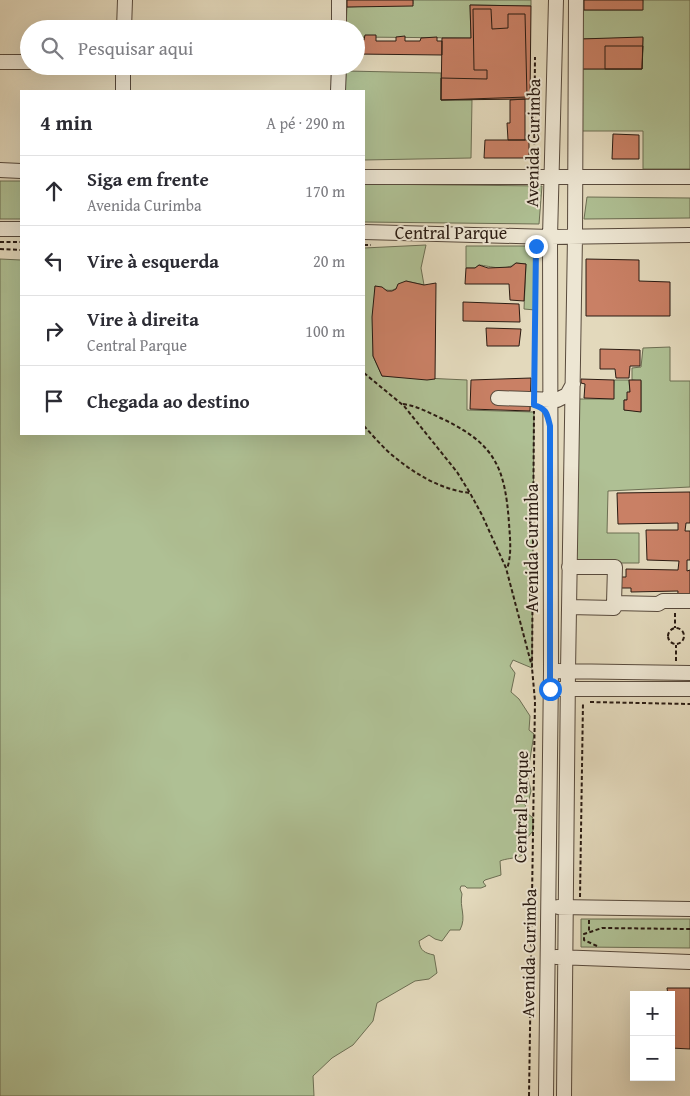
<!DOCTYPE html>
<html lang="pt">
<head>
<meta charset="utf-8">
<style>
	body { margin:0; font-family:"Gentium Book Plus",serif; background:#f2f2f3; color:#2b2b33 }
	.controls { position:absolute; right:15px; bottom:15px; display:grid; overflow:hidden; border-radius:0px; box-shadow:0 5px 20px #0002 }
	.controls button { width:45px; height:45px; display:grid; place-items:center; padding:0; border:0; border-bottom:1px solid #e1e1e2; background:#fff; color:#2b2b33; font:25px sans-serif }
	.stop { position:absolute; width:15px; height:15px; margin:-11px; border:4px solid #1a73e8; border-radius:50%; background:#fff }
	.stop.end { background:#1a73e8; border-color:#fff; box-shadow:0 1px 5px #0008 }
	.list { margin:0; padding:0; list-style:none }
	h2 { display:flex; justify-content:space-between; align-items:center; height:65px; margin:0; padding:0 20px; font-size:21px }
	h2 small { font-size:16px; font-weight:400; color:#7c7c81 }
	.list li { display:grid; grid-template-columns:32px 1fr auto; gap:15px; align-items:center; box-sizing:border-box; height:70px; padding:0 20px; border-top:1px solid #e1e1e2 }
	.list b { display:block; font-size:19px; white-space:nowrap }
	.list p { margin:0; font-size:16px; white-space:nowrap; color:#7c7c81 }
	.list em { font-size:16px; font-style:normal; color:#7c7c81 }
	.icon { flex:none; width:28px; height:28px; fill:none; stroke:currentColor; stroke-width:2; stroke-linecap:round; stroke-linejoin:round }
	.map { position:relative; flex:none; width:690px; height:1096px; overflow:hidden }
	.search { position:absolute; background:#fff; box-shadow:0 5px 20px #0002; left:20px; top:20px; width:345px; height:55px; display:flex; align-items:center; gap:12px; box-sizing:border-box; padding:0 18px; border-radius:28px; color:#7c7c81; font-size:19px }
	.panel { position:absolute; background:#fff; box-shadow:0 5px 20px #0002; left:20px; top:90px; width:345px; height:345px; border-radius:0px }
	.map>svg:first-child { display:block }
	.green { fill:#afc094; stroke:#6c6e53 }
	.building { fill:#c98065; stroke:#2a1b12 }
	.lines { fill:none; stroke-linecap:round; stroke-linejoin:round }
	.minor-casing { stroke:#584a3c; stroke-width:16 }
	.path { stroke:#2a1b12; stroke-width:2; stroke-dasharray:4 2.5; stroke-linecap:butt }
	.minor { stroke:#ede6d3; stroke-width:14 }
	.route { stroke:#1a73e8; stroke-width:6 }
	.labels { text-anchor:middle; stroke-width:4; stroke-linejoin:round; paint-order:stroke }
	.street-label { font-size:18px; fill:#2a1b12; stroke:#ede6d3 }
</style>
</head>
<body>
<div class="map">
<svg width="690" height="1096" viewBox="0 0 690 1096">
	<rect width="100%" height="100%" fill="#e3d9bc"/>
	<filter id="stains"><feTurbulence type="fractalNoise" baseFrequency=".004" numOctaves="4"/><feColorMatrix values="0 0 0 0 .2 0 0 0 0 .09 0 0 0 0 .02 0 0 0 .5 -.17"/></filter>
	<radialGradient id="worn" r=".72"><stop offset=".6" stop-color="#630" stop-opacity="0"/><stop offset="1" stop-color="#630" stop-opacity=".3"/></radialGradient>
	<!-- green -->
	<path class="green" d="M413,0H531V6L470,5L471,38L356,37V29H346L347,7L413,4Z
		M643,0H690V169H643V131H580L579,69H642L643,38L580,39V10H642Z
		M346,71L441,73V100H472L471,158L364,160V91H345Z
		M0,181H21V219H0Z
		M364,184L542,186L539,224L364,222Z
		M587,197L690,198V218L584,219Z
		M426,245L421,268L424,285L406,281C391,293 392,292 375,286L373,356L382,376L467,380V410L534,412L532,668L513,660L510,666L515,673L511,692L519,699L530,716L529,730L534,734L529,765L531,772L528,778L531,791L528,803L525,804L527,813L533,818V831L526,839C531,861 512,856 500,861L501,875L485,880L483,882L486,886L481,888H467L465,886H461L460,889L462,894C459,908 467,916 460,930H450L442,941L435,939L429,935L419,941C420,951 425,953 434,955L437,973L429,979L415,981L377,1003L373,1021L353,1045L332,1058L313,1076L314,1096H0V259L21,260V434H364V248Z
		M466,246H536L535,310L524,309L526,264L516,263C505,272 491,266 479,265L475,268H466Z
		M670,347V381H690V487L608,491L607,533H639V563H575L578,399H613L614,380H629L630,392L627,400H624V410L641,411V381L632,380V368L641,367L643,348Z
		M581,919H690V948L581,947Z"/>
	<!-- building -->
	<path class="building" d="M347,0H413V6L347,7Z
		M584,0H643V10H584Z
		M470,5L531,6L530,99L441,100L442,38H471Z
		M473,9H491L492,29L508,28V14H525L527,97L441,100V78L487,79V70H474Z
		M365,35H376V41H396V37L405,36V41H420L421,38L437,37V41H442V55L356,54V40H364Z
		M643,37L642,69H579L580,39Z
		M605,46H643L642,69H605Z
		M525,99V140H508L507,123H510V100Z
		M613,134L639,135V159H612Z
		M485,140H529V158H484Z
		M586,259L639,260V281L670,282V316H586Z
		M516,263L526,264L524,301L510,300L509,284H465L466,268H475L479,265L488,268L511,267Z
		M406,281L424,285L436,283L435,379L427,380L382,376L373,356L372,317L375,286L382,287L387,291H392L396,289L398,284Z
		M463,302L519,304L520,322L463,321Z
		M486,328L521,329L519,346H487Z
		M600,349L640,350V366H630L629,378H616L615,369H600Z
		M531,378L530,411L470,409L471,380Z
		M581,379L614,380V399L584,398L585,384L581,383Z
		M629,380H641V412L624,410V400H627V392H630Z
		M690,492V523H686L685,531H690V560H687V571L690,570V606H677L678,591L631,592V588H618V577H626V569L678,570L679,561L647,560L646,530H678V523L618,524L617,493Z
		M667,988H690V1049L671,1048V995H668Z"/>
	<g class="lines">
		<defs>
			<path id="minor" d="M124,29L125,0
				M339,29V0
				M0,62H29
				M123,91V66
				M338,91L339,66
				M0,170L21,171
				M364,177H690
				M0,229H21
				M364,232L550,237L690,235
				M498,398L557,400L567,395L573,384
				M614,603L658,604L663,601H690
				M569,607L614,608V603L615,567H569
				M558,671L690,673
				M559,689H690
				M558,907L690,909
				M556,957L690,962
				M546,1096L551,671L550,237L556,0
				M564,1096L568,671L575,236L576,0"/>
		</defs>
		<!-- minor casing -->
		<use href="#minor" class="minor-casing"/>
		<!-- path -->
		<path class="path" d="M534,164L535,57
			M0,242H21
			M364,245H371
			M0,249L21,250
			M364,373L404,406L457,472L470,493L482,515L506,568L531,663
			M534,386L536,249
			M403,404C418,406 431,414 445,420C496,445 505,469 509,523C510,539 512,554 507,569
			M364,426C374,437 385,450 397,459C418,476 443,490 470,493
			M675,613V628
			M668 636a8 8 0 1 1 16 0a8 8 0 1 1-16 0Z
			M676,661V645
			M590,702L690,704
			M580,897L583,702
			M589,920V933
			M597,946L584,940V934L602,928L690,929
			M529,1096L535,701L532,668L534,411"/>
		<!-- minor -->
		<use href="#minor" class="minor"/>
	</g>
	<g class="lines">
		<!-- route -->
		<path class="route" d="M536,246L534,405C547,409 547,414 550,426V689"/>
	</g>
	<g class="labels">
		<!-- street labels -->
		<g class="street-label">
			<text transform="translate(533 143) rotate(-89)" y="6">Avenida Curimba</text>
			<text x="451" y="239">Central Parque</text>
			<text transform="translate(532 548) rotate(-90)" y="6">Avenida Curimba</text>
			<text transform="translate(521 807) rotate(-89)" y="6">Central Parque</text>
			<text transform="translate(529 953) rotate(-89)" y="6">Avenida Curimba</text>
		</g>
	</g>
	<rect width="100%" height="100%" filter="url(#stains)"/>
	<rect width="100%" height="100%" fill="url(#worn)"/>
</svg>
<div class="controls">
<button>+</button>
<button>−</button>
</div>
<div class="stop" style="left:550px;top:689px"></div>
<div class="stop end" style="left:536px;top:246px"></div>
<div class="search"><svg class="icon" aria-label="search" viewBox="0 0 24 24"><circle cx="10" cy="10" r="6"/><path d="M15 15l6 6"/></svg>Pesquisar aqui</div>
<section class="panel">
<h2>4 min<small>A pé · 290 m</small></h2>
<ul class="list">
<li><svg class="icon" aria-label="ahead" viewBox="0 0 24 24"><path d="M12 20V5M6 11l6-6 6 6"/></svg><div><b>Siga em frente</b><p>Avenida Curimba</p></div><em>170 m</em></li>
<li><svg class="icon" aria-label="left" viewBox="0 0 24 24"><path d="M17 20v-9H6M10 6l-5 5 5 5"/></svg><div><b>Vire à esquerda</b></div><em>20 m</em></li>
<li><svg class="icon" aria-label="right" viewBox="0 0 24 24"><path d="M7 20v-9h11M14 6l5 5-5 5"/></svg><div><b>Vire à direita</b><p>Central Parque</p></div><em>100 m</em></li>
<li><svg class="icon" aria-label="arrive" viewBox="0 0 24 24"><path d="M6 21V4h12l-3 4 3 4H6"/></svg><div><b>Chegada ao destino</b></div></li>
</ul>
</section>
</div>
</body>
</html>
